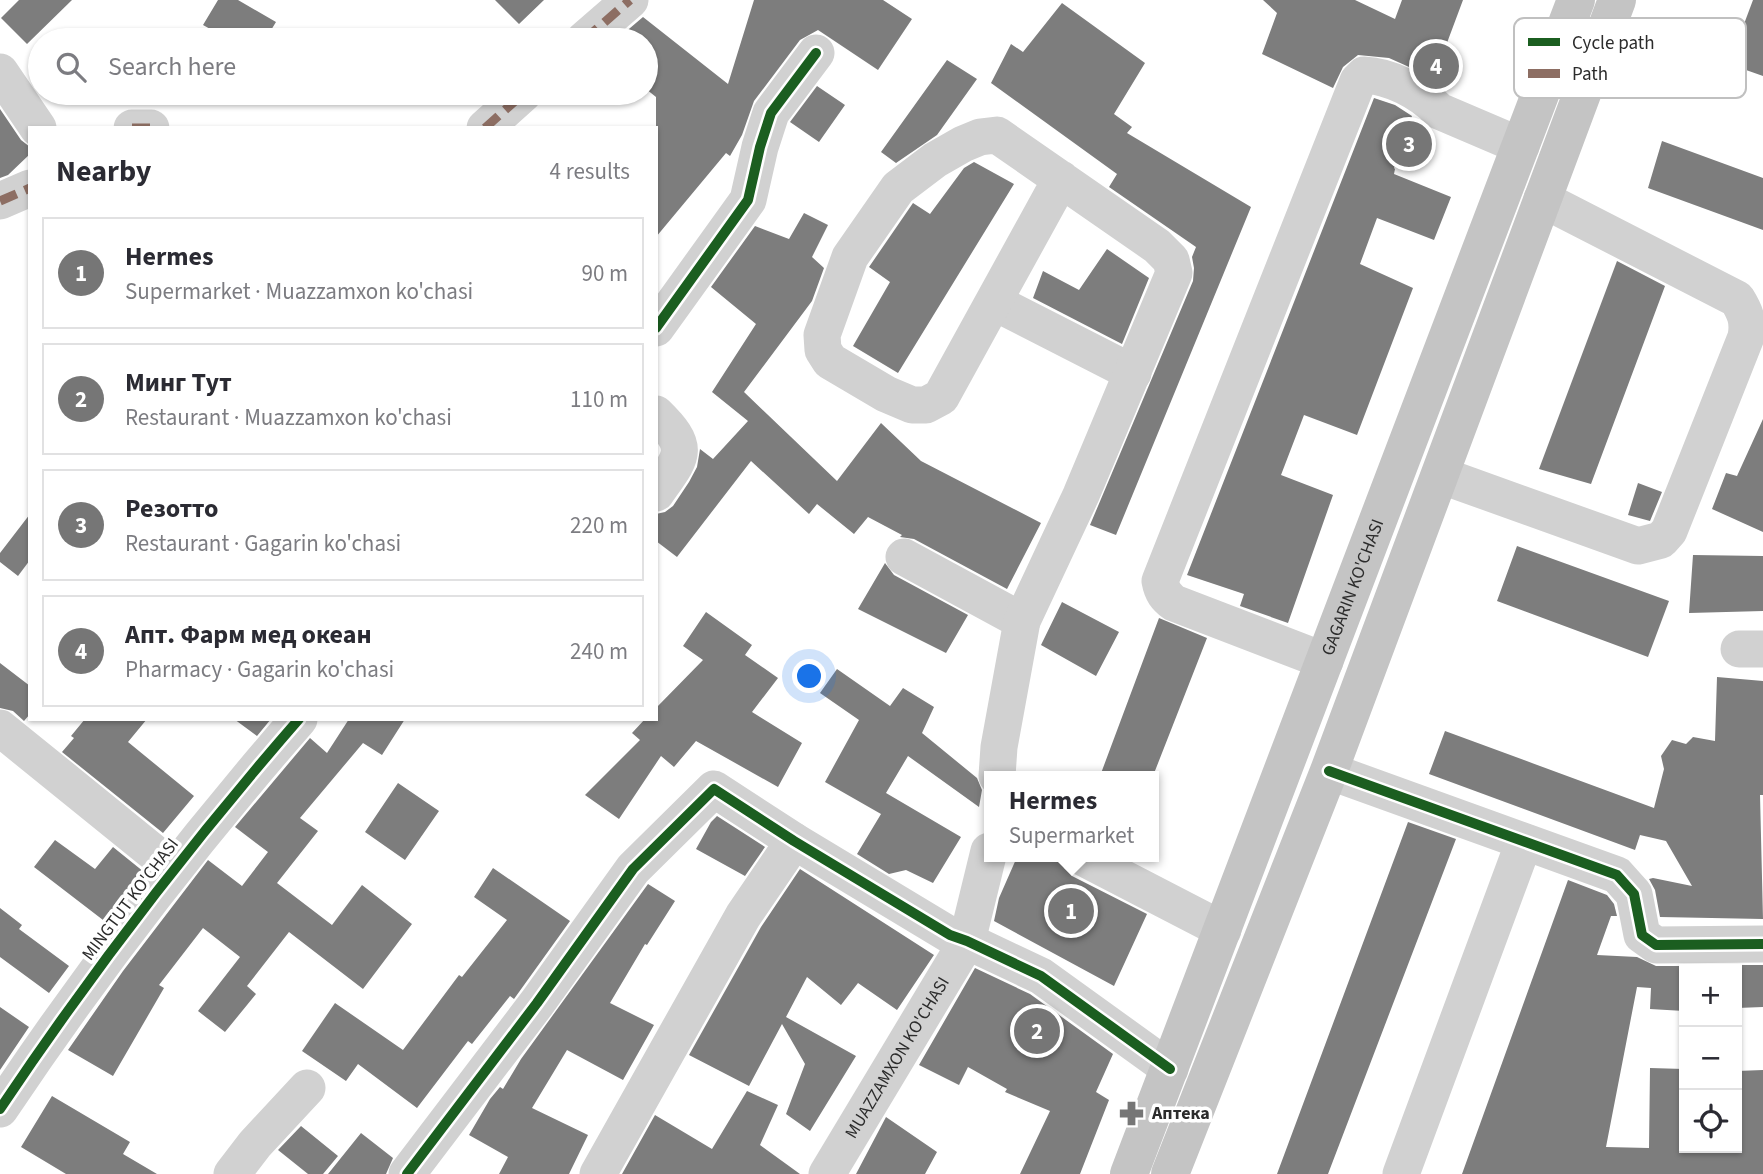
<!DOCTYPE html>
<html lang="en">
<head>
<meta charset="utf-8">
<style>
	body { margin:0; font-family:"Source Sans 3",sans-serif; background:#f7f7f7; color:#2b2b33 }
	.controls { position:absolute; right:21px; bottom:21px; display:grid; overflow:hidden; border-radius:0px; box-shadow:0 2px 5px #0004 }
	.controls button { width:63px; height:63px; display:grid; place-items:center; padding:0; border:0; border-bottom:2px solid #e1e1e2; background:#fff; color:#2b2b33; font:35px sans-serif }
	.you { position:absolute; left:810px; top:677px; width:24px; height:24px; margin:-18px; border:5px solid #fff; border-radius:50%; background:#1a73e8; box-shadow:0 0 0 10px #1a73e833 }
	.badge { display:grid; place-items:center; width:46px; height:46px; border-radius:50%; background:#767676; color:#fff; font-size:23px; font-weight:700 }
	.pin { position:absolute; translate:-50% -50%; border:4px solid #fff; box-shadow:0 2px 7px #0006 }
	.popup { position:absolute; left:984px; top:771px; width:175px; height:91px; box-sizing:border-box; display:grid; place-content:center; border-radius:0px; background:#fff; filter:drop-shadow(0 2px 5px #0005); font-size:23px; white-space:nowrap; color:#7c7c81 }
	.popup b { font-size:26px; color:#2b2b33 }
	.popup::after { content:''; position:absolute; left:50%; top:100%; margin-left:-14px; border:14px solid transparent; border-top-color:#fff }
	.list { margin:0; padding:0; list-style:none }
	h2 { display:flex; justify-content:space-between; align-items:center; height:91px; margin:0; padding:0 28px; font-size:30px }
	h2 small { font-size:23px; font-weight:400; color:#7c7c81 }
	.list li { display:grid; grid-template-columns:46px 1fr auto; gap:21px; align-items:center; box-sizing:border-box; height:112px; margin:0 14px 14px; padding:0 14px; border:2px solid #e1e1e2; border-radius:0px }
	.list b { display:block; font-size:26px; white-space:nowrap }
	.list p { margin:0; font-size:23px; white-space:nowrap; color:#7c7c81 }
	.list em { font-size:23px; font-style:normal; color:#7c7c81 }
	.icon { flex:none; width:38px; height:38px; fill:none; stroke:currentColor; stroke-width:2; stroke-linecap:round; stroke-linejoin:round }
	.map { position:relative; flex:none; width:1763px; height:1174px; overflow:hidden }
	.search { position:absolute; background:#fff; box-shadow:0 2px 5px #0004; left:28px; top:28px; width:630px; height:77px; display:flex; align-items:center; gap:18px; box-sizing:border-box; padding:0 24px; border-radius:38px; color:#7c7c81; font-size:26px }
	.panel { position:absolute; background:#fff; box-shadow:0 2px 5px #0004; left:28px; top:126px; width:630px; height:595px; border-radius:0px }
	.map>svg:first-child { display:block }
	.building { fill:#7d7d7d }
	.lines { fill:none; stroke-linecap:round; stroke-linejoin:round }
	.minor { stroke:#d1d1d1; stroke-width:37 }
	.major { stroke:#c4c4c4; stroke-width:38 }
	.quiet { stroke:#8d6e63; stroke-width:9; stroke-dasharray:18 9; stroke-linecap:butt }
	.cycleway-casing { stroke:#fff; stroke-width:15 }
	.cycleway { stroke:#1b5e20; stroke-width:10 }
	.labels { text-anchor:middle; stroke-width:7; stroke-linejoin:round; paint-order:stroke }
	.street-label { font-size:18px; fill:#2c2c2c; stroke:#fff }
	.poi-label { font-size:18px; font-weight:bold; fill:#2c2c2c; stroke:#fff; text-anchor:start }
	.key { fill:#fff; stroke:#c0c0c0; stroke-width:2 }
	.key-label { font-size:19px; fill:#2c2c2c }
</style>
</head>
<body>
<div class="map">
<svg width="1763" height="1174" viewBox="0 0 1763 1174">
	<rect width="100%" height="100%" fill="#fff"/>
	<!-- building -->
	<path class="building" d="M19,0H72L27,44L1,18Z
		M218,0H238L276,22L265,40H230L203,25Z
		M495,0H544L519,24Z
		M754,0H883L912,19L878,70L818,30L800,40L754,101L742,135L730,156L726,153L656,237V97L646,89V40H616L643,17L728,84Z
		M1263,0H1355L1395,19L1402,0H1463L1435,75L1428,73L1427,75L1389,58L1358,55L1343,67L1333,88L1262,54L1277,13Z
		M1753,0H1763V76L1729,64Z
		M1062,3L1145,63L1114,114L1132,127L1127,133L1251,207L1116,535L1090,525L1193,281L1194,268L1192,257L1196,247L1109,187L1117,174L991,83L1011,44L1023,52Z
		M947,60L977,79L937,135L896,163L881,152Z
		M817,86L845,105L819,142L790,122Z
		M1374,98L1395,105L1412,116L1394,168L1395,169L1394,174L1451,197L1434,240L1377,218L1360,264L1413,288L1357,435L1304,415L1281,475L1333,495L1288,623L1240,606L1244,594L1187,575Z
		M0,109L21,140L30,147V154L8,175L0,178Z
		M1662,141L1763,178V230L1648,188Z
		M974,162L1014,184L898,373L853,346L890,282L869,267L913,203L930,214L964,168Z
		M804,213L828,225L812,257L824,268L812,301L744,392L837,481L881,423L921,461L1041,523L1007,589L914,539L900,537L902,535L868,517L854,534L817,504L809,514L751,461L677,557L656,541V514L665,512L673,506L689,482L697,467L700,449L713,459L748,421L712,392L756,324L711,287L755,226L789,239Z
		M1107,249L1149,278L1122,344L1033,298L1043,271L1079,290Z
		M1617,261L1665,286L1591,484L1539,469Z
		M1763,419V532L1712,509L1726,473L1737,476Z
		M1638,483L1662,492L1650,521L1628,515Z
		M30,514V560L18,576L0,562V553Z
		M1517,546L1669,601L1648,657L1497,601Z
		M1693,555L1763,556V611L1689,613Z
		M885,563L894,575L968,615L946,653L858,609Z
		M1062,602L1119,632L1096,676L1041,645Z
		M706,612L752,645L745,655L778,678L752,712L802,743L778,787L696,741L674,767L661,756L619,819L585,795L640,740L632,733L645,719H656V708L703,660L683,646Z
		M1159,618L1207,638L1153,776H1100Z
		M0,663L30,686V714L24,721L13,711L0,708Z
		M837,669L890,706L903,688L934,707L922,733L977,778L982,790L979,807L908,756L886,793L961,837L933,883L906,870L889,874L857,854L881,814L825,782L859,720L820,693Z
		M1717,677L1763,681V795H1760L1763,919L1660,917L1655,890L1649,879L1653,878L1692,886L1666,841L1640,835L1635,850L1429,774L1445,731L1654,808L1664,769L1661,756L1672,740L1686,744L1693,737L1715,741Z
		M85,719H147L128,742L194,796L163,833L62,752L74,738L71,736Z
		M234,719H271L257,736Z
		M349,719H405L382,755L363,743L300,818L318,831L277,883L332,925L362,885L412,924L363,989L289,932L247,986L256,994L225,1032L198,1011L240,957L203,928L159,985L164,988L113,1076L68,1050L123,971L208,860L242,886L268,852L235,827L310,738L327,753Z
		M398,783L439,811L405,860L365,832Z
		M717,816L765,847L745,876L696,849L711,822Z
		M1408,822L1456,839L1328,1174H1277Z
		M55,840L95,869L113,847L144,872L131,891L103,920L34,867Z
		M1017,857H1061L1064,868L1072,876L1147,914L1114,986L994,921L999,898Z
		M493,868L570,921L514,999L510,996L472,1044L468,1041L417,1108L358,1064L346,1081L302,1051L335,1003L403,1050L459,975L462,977L507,920L474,897Z
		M800,869L934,955L897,1010L858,983L841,1005L807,977L786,1017L856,1056L810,1131L786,1114L805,1064L782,1024L749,1086L689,1055L761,927Z
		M1568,880L1607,895L1614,904L1617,916H1611L1597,955L1637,957L1656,966H1684V1011L1650,1009L1651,988L1637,987L1606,1147L1649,1148L1650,1068L1684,1069V1148H1737V1071L1763,1070V1174H1462Z
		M648,884L675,901L647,945L645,944L610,1003L654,1025L623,1080L567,1050L532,1108L588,1135L569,1174H499L508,1157L469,1135L490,1099L500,1087L503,1089L521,1059Z
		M0,908L22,925L19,929L69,966L49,993L0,957Z
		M1737,965H1763V1007L1737,1008Z
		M975,968L1030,994L1113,1054L1096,1092L1109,1100L1080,1174H1020L1050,1111L1005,1092L1007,1089L968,1067L959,1085L919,1065Z
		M0,1007L29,1027L0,1070Z
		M747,1091L778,1105L760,1145L800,1174H622L655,1115L712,1149Z
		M52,1096L130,1142L123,1154L157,1174H66L21,1147Z
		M886,1117L937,1152L925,1174H856Z
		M301,1126L338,1156L323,1174H308L278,1150Z
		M361,1133L393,1158L386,1174H328Z"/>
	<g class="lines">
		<!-- minor -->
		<g class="minor">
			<path d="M584,40L630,0"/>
			<path d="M0,72L38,128"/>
			<path d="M132,128H151"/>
			<path d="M485,128L524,93"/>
			<path d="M0,201L30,188"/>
			<path d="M994,302L1133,373"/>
			<path d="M656,328L748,200L760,147L771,113L816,53"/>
			<path d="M656,414C692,449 682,456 656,493"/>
			<path d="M1440,475L1638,546L1661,540L1669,531L1746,337C1749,321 1745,312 1737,299L1542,199"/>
			<path d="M904,557L1022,621"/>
			<path d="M1739,649H1763"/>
			<path d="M1325,661L1174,603C1166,597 1162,592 1160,581L1358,81L1364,75C1390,76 1421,92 1439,111L1521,146"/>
			<path d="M0,728L174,869"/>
			<path d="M1329,771L1617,875L1634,894L1642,935L1656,945L1763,944"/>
			<path d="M997,776L999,747L1022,621L1081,495L1174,273L1171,260L1157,246L997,135L980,137L963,144L935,160L898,188L850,257L822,335L823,350L830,361L886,394L912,405H926L941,397L1061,179"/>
			<path d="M1082,857L1223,930"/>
			<path d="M0,1109C91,973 191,843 299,719"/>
			<path d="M232,1174L255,1144L307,1088"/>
			<path d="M407,1174L537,1003L633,869L714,789L794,841L950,935L967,941L1041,976L1170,1069"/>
			<path d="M598,1174L743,916L794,841"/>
			<path id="s1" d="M827,1174L967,941L989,851"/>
			<path d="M1401,1174L1524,842"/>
		</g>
		<!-- major -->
		<g class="major">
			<path id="s2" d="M1129,1174L1576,0"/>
			<path d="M1170,1174L1329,771L1617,0"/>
		</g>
		<!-- quiet -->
		<path class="quiet" d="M584,40L630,0
			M132,128H151
			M485,128L524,93
			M0,201L30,188"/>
		<defs>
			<path id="cycleway" d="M656,328L748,200L760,147L771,113L816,53
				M1329,771L1617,875L1634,894L1642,935L1656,945L1763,944
				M0,1109C91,973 191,843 299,719
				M407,1174L537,1003L633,869L714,789L794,841L950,935L967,941L1041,976L1170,1069"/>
		</defs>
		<!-- cycleway casing -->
		<use href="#cycleway" class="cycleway-casing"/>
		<!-- cycleway -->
		<use href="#cycleway" class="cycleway"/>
	</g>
	<!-- icons -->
	<defs>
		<symbol id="pharmacy-bare" viewBox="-9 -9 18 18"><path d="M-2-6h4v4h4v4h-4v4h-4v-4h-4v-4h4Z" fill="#767676" stroke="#fff" stroke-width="2.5" paint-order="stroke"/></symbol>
	</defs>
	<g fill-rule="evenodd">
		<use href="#pharmacy-bare" x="1114" y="1096" width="35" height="35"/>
	</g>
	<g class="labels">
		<!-- street labels -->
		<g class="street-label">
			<text dy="6" stroke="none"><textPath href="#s2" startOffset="628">GAGARIN KO'CHASI</textPath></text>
			<text transform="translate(130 899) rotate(-53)" y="6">MINGTUT KO'CHASI</text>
			<text dy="6" stroke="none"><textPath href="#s1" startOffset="136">MUAZZAMXON KO'CHASI</textPath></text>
		</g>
		<!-- poi labels -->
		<g class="poi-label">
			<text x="1152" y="1119">Аптека</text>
		</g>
	</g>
	<!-- legend -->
	<rect x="1514" y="18" width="232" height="80" rx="10" class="key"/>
	<rect x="1528" y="38" width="32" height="8" fill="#1b5e20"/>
	<rect x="1528" y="69" width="32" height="9" fill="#8d6e63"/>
	<g class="key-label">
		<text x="1572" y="49">Cycle path</text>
		<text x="1572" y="80">Path</text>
	</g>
</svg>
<div class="controls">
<button>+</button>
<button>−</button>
<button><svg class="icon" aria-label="locate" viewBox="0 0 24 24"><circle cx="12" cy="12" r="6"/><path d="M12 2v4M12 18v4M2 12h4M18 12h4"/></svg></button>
</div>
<div class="you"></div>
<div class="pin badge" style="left:1071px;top:911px">1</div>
<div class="popup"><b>Hermes</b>Supermarket</div>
<div class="pin badge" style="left:1037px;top:1031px">2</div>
<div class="pin badge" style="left:1409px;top:144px">3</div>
<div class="pin badge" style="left:1436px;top:66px">4</div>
<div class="search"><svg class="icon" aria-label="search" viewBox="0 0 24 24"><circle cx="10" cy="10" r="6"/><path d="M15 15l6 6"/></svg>Search here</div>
<section class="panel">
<h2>Nearby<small>4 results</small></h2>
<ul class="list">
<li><span class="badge">1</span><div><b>Hermes</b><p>Supermarket · Muazzamxon ko'chasi</p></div><em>90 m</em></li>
<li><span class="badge">2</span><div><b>Минг Тут</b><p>Restaurant · Muazzamxon ko'chasi</p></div><em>110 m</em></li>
<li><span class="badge">3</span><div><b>Резотто</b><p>Restaurant · Gagarin ko'chasi</p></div><em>220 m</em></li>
<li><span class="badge">4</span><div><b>Апт. Фарм мед океан</b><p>Pharmacy · Gagarin ko'chasi</p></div><em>240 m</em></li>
</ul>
</section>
</div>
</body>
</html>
